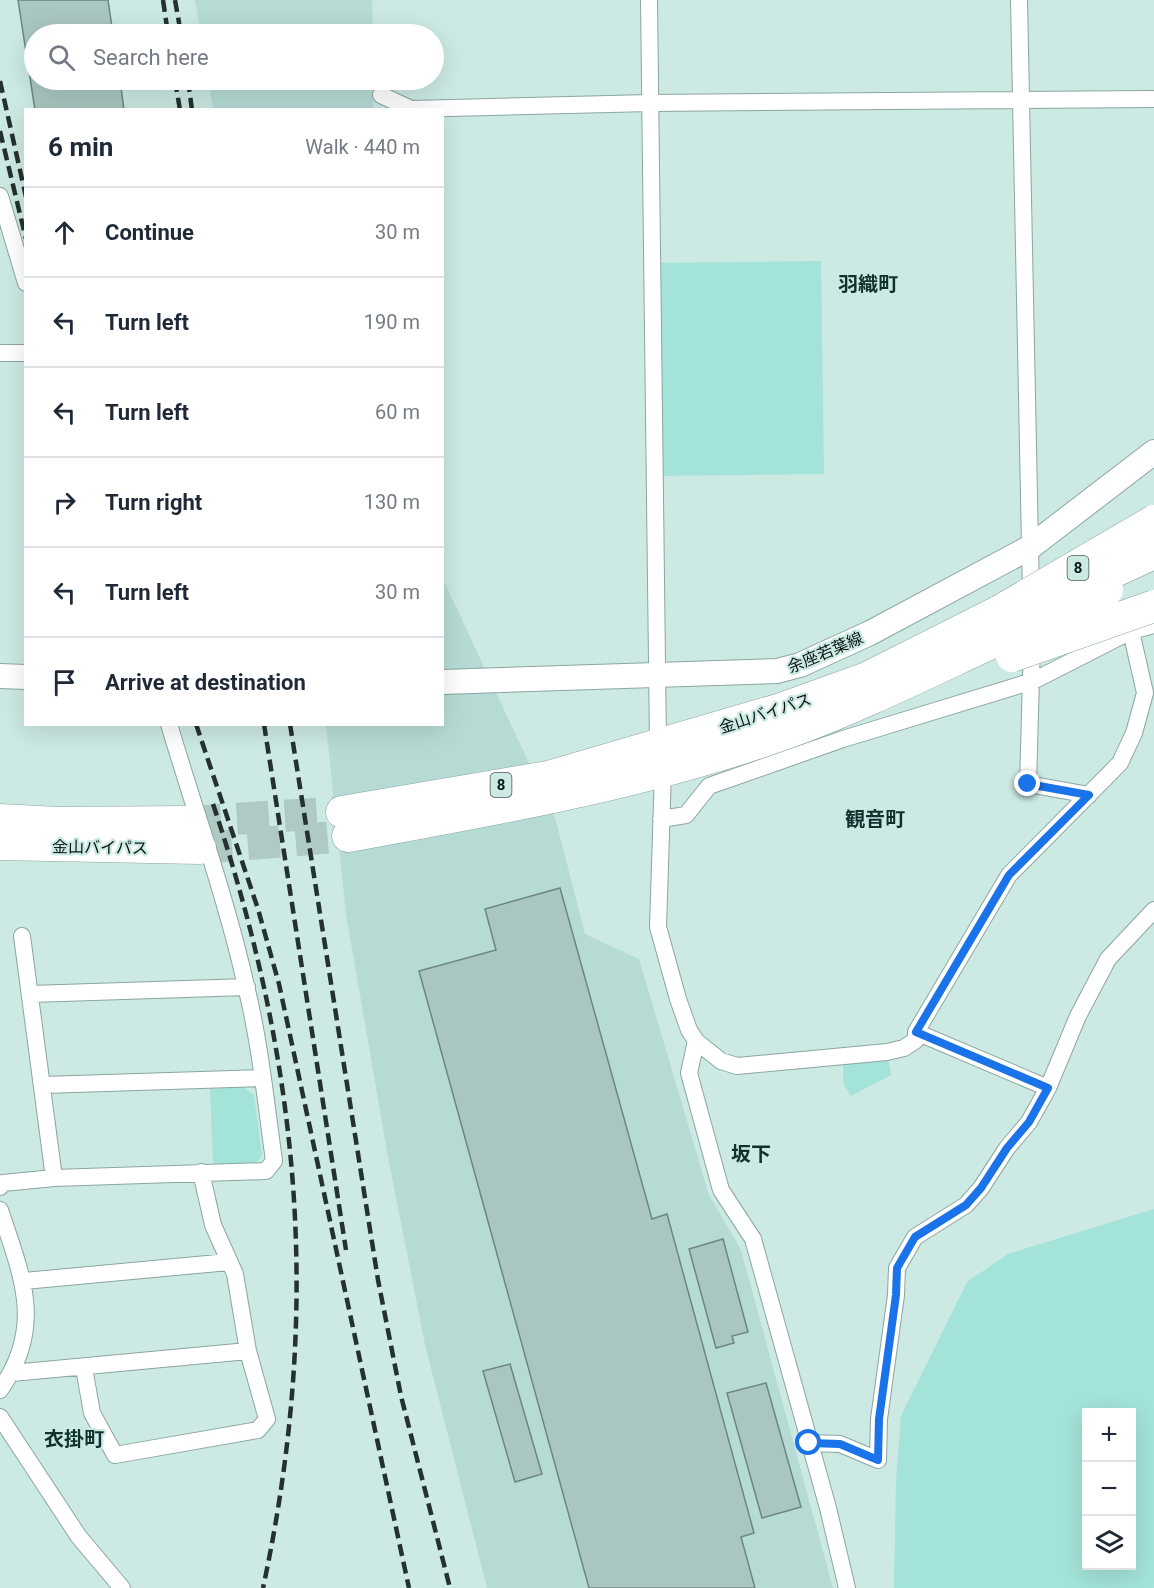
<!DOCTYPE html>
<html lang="en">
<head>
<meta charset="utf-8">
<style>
	body { margin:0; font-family:Roboto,"Noto Sans JP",sans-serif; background:#f2f2f3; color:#1f2937 }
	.controls { position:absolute; right:18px; bottom:18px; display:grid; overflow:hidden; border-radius:0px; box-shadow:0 6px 24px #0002 }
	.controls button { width:54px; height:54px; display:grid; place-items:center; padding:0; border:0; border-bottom:2px solid #e0e1e3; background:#fff; color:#1f2937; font:30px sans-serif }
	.stop { position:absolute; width:18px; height:18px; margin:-14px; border:4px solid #1a73e8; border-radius:50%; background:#fff }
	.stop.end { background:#1a73e8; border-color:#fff; box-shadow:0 2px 6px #0008 }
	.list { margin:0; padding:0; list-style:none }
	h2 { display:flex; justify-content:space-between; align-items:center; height:78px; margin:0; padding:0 24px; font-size:26px }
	h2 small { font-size:20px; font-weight:400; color:#747a83 }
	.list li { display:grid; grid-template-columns:39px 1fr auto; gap:18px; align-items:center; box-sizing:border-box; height:90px; padding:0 24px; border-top:2px solid #e0e1e3 }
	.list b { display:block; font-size:22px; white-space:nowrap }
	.list em { font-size:20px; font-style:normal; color:#747a83 }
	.icon { flex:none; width:33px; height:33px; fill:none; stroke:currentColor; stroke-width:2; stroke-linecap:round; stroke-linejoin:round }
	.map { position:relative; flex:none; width:1154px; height:1588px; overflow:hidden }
	.search { position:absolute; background:#fff; box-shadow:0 6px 24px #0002; left:24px; top:24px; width:420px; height:66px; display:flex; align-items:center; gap:15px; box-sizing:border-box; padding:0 21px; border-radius:33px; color:#747a83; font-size:22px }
	.panel { position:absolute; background:#fff; box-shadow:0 6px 24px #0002; left:24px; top:108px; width:420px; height:618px; border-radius:0px }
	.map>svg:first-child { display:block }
	.built { fill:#b6dbd5 }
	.green { fill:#a3e3d9; fill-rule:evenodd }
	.building { fill:#aac6c1; stroke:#6c8682; stroke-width:1.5 }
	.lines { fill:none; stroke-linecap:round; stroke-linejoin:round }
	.highway-tunnel { stroke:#afc9c4; stroke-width:32; stroke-dasharray:32 16; stroke-linecap:butt }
	.street-casing { stroke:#8ba6a1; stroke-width:18 }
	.secondary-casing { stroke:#8ba6a1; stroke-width:26 }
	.highway-casing { stroke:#8ba6a1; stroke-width:33 }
	.street { stroke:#fff; stroke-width:16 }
	.secondary { stroke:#fff; stroke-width:24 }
	.highway { stroke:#fff; stroke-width:32 }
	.rail { stroke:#25312f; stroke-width:4.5; stroke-dasharray:12 6; stroke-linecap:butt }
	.highway-bridge-casing { stroke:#8ba6a1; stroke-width:33; stroke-linecap:butt }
	.highway-bridge { stroke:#fff; stroke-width:32 }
	.route { stroke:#1a73e8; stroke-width:8 }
	.labels { text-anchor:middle; stroke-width:4.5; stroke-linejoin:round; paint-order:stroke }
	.shield { fill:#cce9e4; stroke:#445451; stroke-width:1.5 }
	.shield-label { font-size:15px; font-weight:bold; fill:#0a1412 }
	.street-label { font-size:16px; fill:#0a1412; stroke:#cce9e4 }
	.quarter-label { font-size:20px; font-weight:bold; fill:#10312d; stroke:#cce9e4 }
</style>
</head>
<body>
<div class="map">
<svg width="1154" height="1588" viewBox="0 0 1154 1588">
	<rect width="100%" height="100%" fill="#cce9e4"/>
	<!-- built -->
	<path class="built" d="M195,0H372L373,34H201Z
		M208,80H373V109H213Z
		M443,579L556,821L585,934L639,959L709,1195L741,1250L833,1588H487L425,1345L388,1157L346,914L326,725L442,724Z"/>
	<!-- green -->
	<path class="green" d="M821,261L824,474L656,476L654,263Z
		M888,1058L891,1075L851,1096L843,1083V1063Z
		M244,1087L254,1095L262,1155L257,1163L213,1165L210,1089Z
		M1154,1209V1588H894L896,1480L901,1416L967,1282L1008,1254ZM1132,1412V1566H1086V1412Z"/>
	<!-- building -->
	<path class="building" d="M18,0H108L113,34H34V80H120L124,110H35Z
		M560,888L652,1219L667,1214L754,1533L741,1537L755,1588H589L419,971L496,950L485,909Z
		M723,1239L748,1332L732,1336L734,1343L716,1348L689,1249Z
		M510,1364L542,1474L515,1482L483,1371Z
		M766,1383L801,1507L762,1518L727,1393Z"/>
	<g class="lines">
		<!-- highway-tunnel -->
		<path class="highway-tunnel" d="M189,822L342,812
			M200,848L348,836"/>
		<defs>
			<path id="street" d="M649,0L658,746L663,771L658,927L678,999L689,1030L696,1041L721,1061L737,1066L887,1052L904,1048L916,1040V1032L1009,875L1120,763L1134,733L1145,693L1131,631
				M1019,0L1031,596
				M381,95L411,109L650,103L1154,99
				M0,196L26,283
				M0,353H26
				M1032,643L1028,784L1089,795
				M661,819L686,815L709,786L843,739L1033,681L1131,631L1154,625
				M22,936L54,1178
				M31,994L247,987
				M916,1032L1048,1088
				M696,1041L689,1073L721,1190L753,1239L828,1508L847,1588
				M43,1085L263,1078
				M0,1187L3,1183L54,1178L266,1171L274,1161C266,1103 260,1043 246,986C226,897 195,812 169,724
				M0,1210C22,1276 45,1327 0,1390
				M24,1281L229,1262
				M84,1368L92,1413L115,1455L258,1430L267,1419L248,1351L235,1274L213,1225L201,1172
				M12,1373L248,1351
				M0,1417L79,1537L122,1588
				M809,1443L840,1444L878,1460L879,1419L896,1295L897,1268L915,1237L966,1205L981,1188L1007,1148L1029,1122L1048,1088L1078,1016L1108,959L1154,910"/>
			<path id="secondary" d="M0,676L26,677
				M442,682L777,671L800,665L870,633L1029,548L1154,452"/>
			<path id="highway" d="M342,812L548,777L781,709L867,678L1000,611
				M0,820L58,823L189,822
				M348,836C496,809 644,784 786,733C861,706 934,669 1006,636
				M0,844L200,848"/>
		</defs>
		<!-- street casing -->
		<use href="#street" class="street-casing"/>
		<!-- secondary casing -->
		<use href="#secondary" class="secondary-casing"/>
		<!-- highway casing -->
		<use href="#highway" class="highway-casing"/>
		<!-- street -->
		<use href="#street" class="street"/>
		<!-- secondary -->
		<use href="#secondary" class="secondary"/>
		<!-- highway -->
		<use href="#highway" class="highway"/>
		<!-- rail -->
		<path class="rail" d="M163,0L168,34
			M175,0L181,34
			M175,80L180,110
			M188,80L192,110
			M0,81L26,197
			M0,131L26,239
			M196,724L258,909L279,984L409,1588
			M264,724L346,1250
			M290,724L378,1280L401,1396L450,1588
			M213,804C302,1070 322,1313 263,1588"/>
		<defs>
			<path id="highway-bridge" d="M1078,588L1154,553
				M1000,611L1154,521
				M1006,636L1107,590
				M1012,656L1154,606"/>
		</defs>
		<!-- highway-bridge casing -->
		<use href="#highway-bridge" class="highway-bridge-casing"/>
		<!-- highway-bridge -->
		<use href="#highway-bridge" class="highway-bridge"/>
	</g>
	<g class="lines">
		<!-- route -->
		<path class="route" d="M809,1443L840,1444L878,1460L879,1419L896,1295L897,1268L915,1237L966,1205L981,1188L1007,1148L1029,1122L1048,1088L916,1032L1009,875L1089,795L1028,784"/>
	</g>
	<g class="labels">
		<!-- shield labels -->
		<g class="shield">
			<rect x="1067.5" y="556" width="21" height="24" rx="4.5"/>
			<rect x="490.5" y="773" width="21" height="24" rx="4.5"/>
		</g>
		<g class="shield-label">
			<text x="1078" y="573">8</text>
			<text x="501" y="790">8</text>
		</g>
		<!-- street labels -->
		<g class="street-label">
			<text transform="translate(825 652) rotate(-23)" y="6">余座若葉線</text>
			<text transform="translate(765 713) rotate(-18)" y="6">金山バイパス</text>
			<text transform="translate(100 847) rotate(1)" y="6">金山バイパス</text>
		</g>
		<!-- quarter labels -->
		<g class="quarter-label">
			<text x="868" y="291">羽織町</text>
			<text x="875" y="826">観音町</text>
			<text x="751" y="1161">坂下</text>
			<text x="74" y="1446">衣掛町</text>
		</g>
	</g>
</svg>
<div class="controls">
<button>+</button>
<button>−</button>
<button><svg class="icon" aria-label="layers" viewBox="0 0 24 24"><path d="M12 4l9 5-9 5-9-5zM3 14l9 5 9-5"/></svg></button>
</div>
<div class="stop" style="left:809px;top:1443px"></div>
<div class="stop end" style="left:1028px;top:784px"></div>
<div class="search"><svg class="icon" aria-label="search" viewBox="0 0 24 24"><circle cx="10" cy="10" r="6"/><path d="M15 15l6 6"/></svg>Search here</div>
<section class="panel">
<h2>6 min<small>Walk · 440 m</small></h2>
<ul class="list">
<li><svg class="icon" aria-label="ahead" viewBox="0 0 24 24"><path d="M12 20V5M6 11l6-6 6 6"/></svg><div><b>Continue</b></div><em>30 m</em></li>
<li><svg class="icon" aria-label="left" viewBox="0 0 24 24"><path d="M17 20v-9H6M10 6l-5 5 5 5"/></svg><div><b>Turn left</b></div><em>190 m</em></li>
<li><svg class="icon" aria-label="left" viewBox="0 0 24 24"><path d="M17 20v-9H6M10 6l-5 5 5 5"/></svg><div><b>Turn left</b></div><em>60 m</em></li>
<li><svg class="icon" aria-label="right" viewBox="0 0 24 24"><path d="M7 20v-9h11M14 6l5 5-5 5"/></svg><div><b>Turn right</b></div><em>130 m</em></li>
<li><svg class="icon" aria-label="left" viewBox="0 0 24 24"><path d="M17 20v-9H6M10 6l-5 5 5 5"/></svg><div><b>Turn left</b></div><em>30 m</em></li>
<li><svg class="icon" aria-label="arrive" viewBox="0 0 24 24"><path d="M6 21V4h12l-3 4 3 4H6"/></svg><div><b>Arrive at destination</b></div></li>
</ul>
</section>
</div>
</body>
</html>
